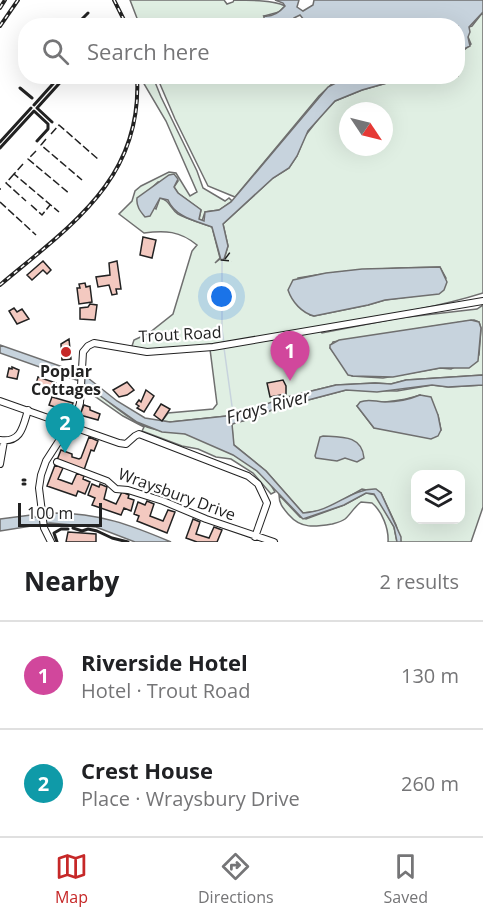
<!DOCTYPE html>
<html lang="en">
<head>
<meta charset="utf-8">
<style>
	body { margin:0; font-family:"Open Sans",sans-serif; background:#f6f6f6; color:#202124 }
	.controls { position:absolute; right:18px; bottom:18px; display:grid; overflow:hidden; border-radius:12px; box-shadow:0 6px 24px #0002 }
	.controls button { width:54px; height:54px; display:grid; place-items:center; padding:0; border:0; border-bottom:2px solid #e0e0e0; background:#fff; color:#202124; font:30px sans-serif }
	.compass { position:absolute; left:339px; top:102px; width:54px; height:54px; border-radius:50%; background:#fff; box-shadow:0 6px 24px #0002; rotate:125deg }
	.scale { position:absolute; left:18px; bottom:15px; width:84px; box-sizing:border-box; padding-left:6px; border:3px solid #222; border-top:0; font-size:16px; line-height:21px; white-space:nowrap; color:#222; -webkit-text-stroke:4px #fff; paint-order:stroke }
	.you { position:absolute; left:222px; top:297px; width:21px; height:21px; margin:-15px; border:4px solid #fff; border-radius:50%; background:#1a73e8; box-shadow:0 0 0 9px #1a73e833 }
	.badge { display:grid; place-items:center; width:39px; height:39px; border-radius:50%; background:#c62828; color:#fff; font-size:20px; font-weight:700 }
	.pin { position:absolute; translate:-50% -50px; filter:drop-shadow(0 2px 3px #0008) }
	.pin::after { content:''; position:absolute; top:32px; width:21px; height:18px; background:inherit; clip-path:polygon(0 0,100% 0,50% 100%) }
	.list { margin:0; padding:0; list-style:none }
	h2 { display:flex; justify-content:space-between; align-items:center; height:78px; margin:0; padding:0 24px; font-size:26px }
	h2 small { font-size:20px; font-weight:400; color:#757577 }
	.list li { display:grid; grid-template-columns:39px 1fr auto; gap:18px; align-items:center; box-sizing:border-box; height:108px; padding:0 24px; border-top:2px solid #e0e0e0 }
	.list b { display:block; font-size:22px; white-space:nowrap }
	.list p { margin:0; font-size:20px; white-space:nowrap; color:#757577 }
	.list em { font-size:20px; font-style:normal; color:#757577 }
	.icon { flex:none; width:33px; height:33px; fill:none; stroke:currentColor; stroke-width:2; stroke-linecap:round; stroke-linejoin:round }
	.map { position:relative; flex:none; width:483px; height:542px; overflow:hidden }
	.search { position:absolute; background:#fff; box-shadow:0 6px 24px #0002; left:18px; right:18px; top:18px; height:66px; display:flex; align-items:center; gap:15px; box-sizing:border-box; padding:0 21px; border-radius:24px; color:#757577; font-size:22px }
	.sheet { height:294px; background:#fff }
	nav { display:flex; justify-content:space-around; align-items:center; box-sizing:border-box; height:84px; border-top:2px solid #e0e0e0; background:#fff; font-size:16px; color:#757577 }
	nav a { display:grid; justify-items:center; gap:3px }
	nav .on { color:#c62828 }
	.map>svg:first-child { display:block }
	.green { fill:#e0efe3; stroke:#6f6f6f; stroke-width:1.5; fill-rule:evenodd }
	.water { fill:#c7d3dd; stroke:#6f6f6f; stroke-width:1.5 }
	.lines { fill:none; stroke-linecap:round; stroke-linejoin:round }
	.stream { stroke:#c7d3dd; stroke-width:1.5 }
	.building { fill:#f3c9c0; stroke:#222; stroke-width:1.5 }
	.minor-casing { stroke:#222; stroke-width:8 }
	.minor { stroke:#fff; stroke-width:6 }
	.rail-casing { stroke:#222; stroke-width:4 }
	.rail { stroke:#fff; stroke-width:1.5; stroke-dasharray:4.5; stroke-linecap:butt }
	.fence { stroke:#222; stroke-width:1.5; stroke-dasharray:8 3; stroke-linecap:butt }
	.wall { stroke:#222; stroke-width:3 }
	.poi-dot { fill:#c62828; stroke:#fff; stroke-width:2 }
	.labels { text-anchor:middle; stroke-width:4.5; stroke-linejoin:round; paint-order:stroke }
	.street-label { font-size:16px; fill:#222; stroke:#fff }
	.poi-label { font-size:16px; font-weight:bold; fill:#222; stroke:#fff }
	.water-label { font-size:18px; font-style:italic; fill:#222; stroke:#fff }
</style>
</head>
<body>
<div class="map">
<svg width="483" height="542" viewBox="0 0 483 542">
	<rect width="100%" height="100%" fill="#fff"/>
	<!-- green -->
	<path class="green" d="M130,0H224L227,4L233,2L234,0C248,0 275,0 285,6L279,12L264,16L277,25L140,26Z
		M483,12V293C429,310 373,317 317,327C256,337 193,350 131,349L134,340L149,333L173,314L192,251L197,245C180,231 165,230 144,233L119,214L132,201L135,191L141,186L169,172L176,173L190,196L197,192L166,121L140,77H153L161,97L197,171L203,188L225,201L229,198L232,201L219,210L205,212L202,221L199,219L201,210L178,193L174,187L178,181L158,182L142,197L156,209L160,198C170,200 170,209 178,214C185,218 204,224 212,227L220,258L215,263L220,259H224L228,246L223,224L273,178L289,168L297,156L305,136L323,113L335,101L362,90L408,77L458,76V52L464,50L471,44L468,37L469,27L472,26ZM348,111H384V147H348ZM440,267L446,278L430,294L385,300L368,305L314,316L310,315L298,278C345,269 392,268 440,267Z
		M157,77H349L334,82L319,96L235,197L208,186L175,119Z
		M483,305V375L406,380L391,384L375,383L336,385L295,395L237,415L170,422L162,421L168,413L213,409L217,404L210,349L320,330L322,333L399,318L477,309ZM474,320L479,322L481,328L479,355L451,369L440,368L383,378L352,376L330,348L333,342Z
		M86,385C107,399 124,417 147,427C159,432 171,430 183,433C212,442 261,464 275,492L271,494L253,473L231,459L216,457L198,449L182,446L142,431L144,427L123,416L86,390Z
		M432,385L449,387L483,385V507L471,542H401L396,525L381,493L362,489L325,510L303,513L266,471L233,444L232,424L253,418L274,409L346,390L397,391ZM420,395L438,415L441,430L374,428L357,406C378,401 400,403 420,395ZM416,475H460V520H416Z
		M366,493L376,495L394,527L397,542H388C389,529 382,511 372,503L361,502C354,507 351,514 345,519C341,522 336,523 332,524C315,527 301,529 289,515C283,508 279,504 279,495L300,517L306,519L344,505Z"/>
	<!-- water -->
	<path class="water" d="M275,0H299L297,7L303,11L313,5L314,0H483V12L469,27L470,32L468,37L470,46L458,52V26L308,25L300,15L294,18L296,25L264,24V16C273,17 279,13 285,6L283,3Z
		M349,76L408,77L362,90L335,101L308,131L297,156L289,168L273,178L223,224L228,246L224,259L221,260L212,227C196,221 175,217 168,200L160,198L150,216L145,217C140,211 136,206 137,198L169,175L174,174L178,179L174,187L178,193L200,209L201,210L199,219L204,221L205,212L219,210L231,202L328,87Z
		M440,267L447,282L444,290L439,294L385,300L368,305L314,316C302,313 292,302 288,290L293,280L326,273L362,269Z
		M471,320L479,322L481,328L478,361L469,368H440L393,377L353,376L348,375L330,348V345L339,340Z
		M0,345L80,373L79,381L0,353Z
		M83,374L117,401L145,418L170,422L236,415L283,398L336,385L375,383L391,384L406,380L483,375V385L448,387L432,385L377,392L346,390L274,409L253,418L232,424L234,445L266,471L303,513C333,512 350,488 376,489L381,493L401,537V542H397L394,527L374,494L366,493L344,505L303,519L257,471L233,455L185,434L162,432L137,422L82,383Z
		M420,395L431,397L438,415L441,430L438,436L431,439L374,428L357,406L360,402C369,398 376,402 385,402C397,402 408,400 420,395Z
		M323,436C341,437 362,435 364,458L357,462L345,458L337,461L316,458L315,456L320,437Z
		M54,513C99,513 131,525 171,542H135L96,527L50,523L0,531V519L31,515C39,520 47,518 54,513Z"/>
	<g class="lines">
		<!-- stream -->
		<path class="stream" d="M222,260V329L224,343
			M224,348L232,406"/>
	</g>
	<!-- building -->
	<path class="building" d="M143,237L156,240L152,258L140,255Z
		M43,261L51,270L47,274L43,270L32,280L27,275Z
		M117,261L121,289H116L117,294L112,295L109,285L98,287L96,277L110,275L109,263Z
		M85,283L86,287L90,286L92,302L79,304L77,288H80L79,284Z
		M90,304L97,305L95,320L80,319V308L88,307Z
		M14,308L17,312L22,309L29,319L17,324L9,311Z
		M69,339L71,359L62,360L61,344Z
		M291,343L292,360L287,361L286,359L283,358L280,345Z
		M12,367L19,370L17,379L7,377L9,368L12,369Z
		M38,377L56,383L53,392L36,384Z
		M283,380L286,386V394L270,397L267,383Z
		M127,382L134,390L127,395L119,397L113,390Z
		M146,390L154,396L144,412L137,408L139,406L136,404L139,400L141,402Z
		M52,397L73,403L70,412L49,405Z
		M161,404L170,409L162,421L154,415Z
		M84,405L90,407V410L100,414L98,420L80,415Z
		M89,437L98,441L94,451L91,450L84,470L57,460L61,450L72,454V457L79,459L81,458Z
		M55,465L63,468L58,479L72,484L77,473L84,476L83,479L90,482L85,494L78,491L76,496L47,486Z
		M92,484L99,487L100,484L107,487L104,499L116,504L122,492L129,495L128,498L134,500L131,511L124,508L121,515L92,505L95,498L88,495Z
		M147,501L154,504L150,516L163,521L168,510L175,512L167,533L137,521L139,516L134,514L138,502L145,505Z
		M193,519L200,522L196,534L209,538L214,527L222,530L217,542H197L186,538Z
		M68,532L96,534V542H66Z"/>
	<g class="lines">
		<defs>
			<path id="minor" d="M0,401L119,443L126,444L135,436L139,434L248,476L258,484L267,503L255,537
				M0,440C21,443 23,427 28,410
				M57,462L107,481L116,489L128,490L163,501L206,519L274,542
				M0,464L4,441
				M51,542L44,528L39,488L41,475L46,461L77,413L80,403L83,352L88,346L94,343L147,352L213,347L483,301"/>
		</defs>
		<!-- minor casing -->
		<use href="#minor" class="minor-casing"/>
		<!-- minor -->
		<use href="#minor" class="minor"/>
		<defs>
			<path id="rail" d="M114,0L127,26
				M0,8L5,0
				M0,26L18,0
				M0,285C70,226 143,179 137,76"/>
		</defs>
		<!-- rail casing -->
		<use href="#rail" class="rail-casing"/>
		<!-- rail -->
		<use href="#rail" class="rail"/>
		<!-- fence -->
		<path class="fence" d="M51,134L59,125L99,160
			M46,139L41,145L82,180
			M36,151L28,159L70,194
			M23,164L14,174L59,212
			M14,174L6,183L26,201
			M0,189H1
			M0,202L36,235
			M31,205L42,215L50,205
			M225,259L231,251
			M221,260L232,261"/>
		<!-- wall -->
		<path class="wall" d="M75,26L88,13
			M20,88L32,98
			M34,105L60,76
			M52,122L37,108L66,76
			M0,142L31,108
			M0,148L34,111L48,124V129L37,141
			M23,480H25
			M23,484H25
			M73,528L82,531L88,529L97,531L112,538L128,542
			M57,542L54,533L61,529H68"/>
	</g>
	<!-- markers -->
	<circle class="poi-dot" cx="66" cy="352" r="6"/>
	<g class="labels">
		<!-- street labels -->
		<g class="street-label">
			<text transform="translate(180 334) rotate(-3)" y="6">Trout Road</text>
			<text transform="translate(177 494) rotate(20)" y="6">Wraysbury Drive</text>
		</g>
		<!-- poi labels -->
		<g class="poi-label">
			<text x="66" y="377">Poplar<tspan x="66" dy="18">Cottages</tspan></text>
		</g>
		<!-- water labels -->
		<g class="water-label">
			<text transform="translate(268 407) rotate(-15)" y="6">Frays River</text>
		</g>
	</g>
</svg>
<div class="controls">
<button><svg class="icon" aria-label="layers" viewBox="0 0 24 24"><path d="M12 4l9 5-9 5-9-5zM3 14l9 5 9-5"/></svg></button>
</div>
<svg class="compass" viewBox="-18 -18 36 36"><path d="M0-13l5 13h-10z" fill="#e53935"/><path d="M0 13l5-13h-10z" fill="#757577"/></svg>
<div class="scale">100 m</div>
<div class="you"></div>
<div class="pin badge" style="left:290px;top:381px;background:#d1479c">1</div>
<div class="pin badge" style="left:65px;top:453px;background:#0f9aa8">2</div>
<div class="search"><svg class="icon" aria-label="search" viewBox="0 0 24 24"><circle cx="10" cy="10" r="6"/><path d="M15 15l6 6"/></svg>Search here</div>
</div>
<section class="sheet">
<h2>Nearby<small>2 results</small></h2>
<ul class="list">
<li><span class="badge" style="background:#d1479c">1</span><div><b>Riverside Hotel</b><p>Hotel · Trout Road</p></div><em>130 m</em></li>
<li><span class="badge" style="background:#0f9aa8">2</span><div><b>Crest House</b><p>Place · Wraysbury Drive</p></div><em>260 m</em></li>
</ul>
</section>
<nav>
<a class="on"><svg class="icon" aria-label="map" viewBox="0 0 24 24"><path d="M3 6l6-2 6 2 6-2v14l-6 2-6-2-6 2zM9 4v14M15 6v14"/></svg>Map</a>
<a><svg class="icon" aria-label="directions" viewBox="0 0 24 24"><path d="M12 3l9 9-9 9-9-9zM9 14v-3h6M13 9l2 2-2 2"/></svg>Directions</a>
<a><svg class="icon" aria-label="saved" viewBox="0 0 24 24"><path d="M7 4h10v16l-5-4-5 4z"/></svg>Saved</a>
</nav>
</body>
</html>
